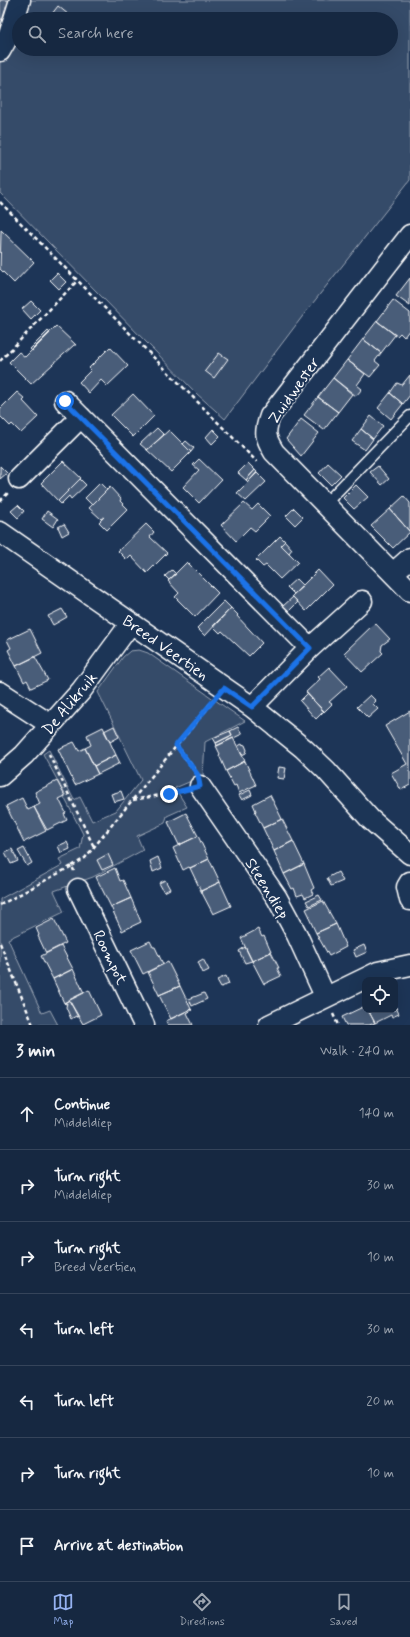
<!DOCTYPE html>
<html lang="en">
<head>
<meta charset="utf-8">
<style>
	body { margin:0; font-family:Mynerve,sans-serif; background:#23344c; color:#f1f3f6 }
	.controls { position:absolute; right:12px; bottom:12px; display:grid; overflow:hidden; border-radius:8px; box-shadow:0 4px 16px #0002 }
	.controls button { width:36px; height:36px; display:grid; place-items:center; padding:0; border:0; border-bottom:1px solid #35445a; background:#162841; color:#f1f3f6; font:20px sans-serif }
	.stop { position:absolute; width:12px; height:12px; margin:-9px; border:3px solid #1a73e8; border-radius:50%; background:#fff }
	.stop.end { background:#1a73e8; border-color:#fff; box-shadow:0 1px 4px #0008 }
	.list { margin:0; padding:0; list-style:none }
	h2 { display:flex; justify-content:space-between; align-items:center; height:52px; margin:0; padding:0 16px; font-size:17px }
	h2 small { font-size:13px; font-weight:400; color:#9ea6b1 }
	.list li { display:grid; grid-template-columns:26px 1fr auto; gap:12px; align-items:center; box-sizing:border-box; height:72px; padding:0 16px; border-top:1px solid #35445a }
	.list b { display:block; font-size:15px; white-space:nowrap }
	.list p { margin:0; font-size:13px; white-space:nowrap; color:#9ea6b1 }
	.list em { font-size:13px; font-style:normal; color:#9ea6b1 }
	.icon { flex:none; width:22px; height:22px; fill:none; stroke:currentColor; stroke-width:2; stroke-linecap:round; stroke-linejoin:round }
	.map { position:relative; flex:none; width:410px; height:1025px; overflow:hidden }
	.search { position:absolute; background:#162841; box-shadow:0 4px 16px #0002; left:12px; right:12px; top:12px; height:44px; display:flex; align-items:center; gap:10px; box-sizing:border-box; padding:0 14px; border-radius:22px; color:#9ea6b1; font-size:15px }
	.sheet { height:556px; background:#162841 }
	nav { display:flex; justify-content:space-around; align-items:center; box-sizing:border-box; height:56px; border-top:1px solid #35445a; background:#162841; font-size:11px; color:#9ea6b1 }
	nav a { display:grid; justify-items:center; gap:2px }
	nav .on { color:#95b2f1 }
	.map>svg:first-child { display:block }
	.green { fill:#364b69; stroke:#9aa5b4; fill-rule:evenodd }
	.building { fill:#4a5d79; stroke:#fff }
	.lines { fill:none; stroke-linecap:round; stroke-linejoin:round }
	.service-casing { stroke:#fff; stroke-width:13 }
	.minor-casing { stroke:#fff; stroke-width:23 }
	.path { stroke:#fff; stroke-width:2.5; stroke-dasharray:4 3; stroke-linecap:butt }
	.service { stroke:#1d3557; stroke-width:10 }
	.minor { stroke:#1d3557; stroke-width:20 }
	.route { stroke:#1a73e8; stroke-width:5 }
	.labels { text-anchor:middle; stroke-width:4; stroke-linejoin:round; paint-order:stroke }
	.street-label { font-size:16px; fill:#fff; stroke:#1d3557 }
</style>
</head>
<body>
<div class="map">
<svg width="410" height="1025" viewBox="0 0 410 1025">
	<rect width="100%" height="100%" fill="#1d3557"/>
	<filter id="ink" filterUnits="userSpaceOnUse"><feTurbulence type="fractalNoise" baseFrequency=".025" numOctaves="2"/><feDisplacementMap in="SourceGraphic" scale="8" xChannelSelector="R" yChannelSelector="G"/><feConvolveMatrix kernelMatrix="1 2 1 2 8 2 1 2 1" color-interpolation-filters="sRGB"/></filter>
	<g filter="url(#ink)">
		<!-- green -->
		<path class="green" d="M0,0H410V180L305,313L225,419L197,394L0,193ZM19,19H391V49H19Z
			M139,650L148,653L245,721L205,742L203,776L175,788L187,807L167,816L165,823L137,836L143,850L93,877L54,891L64,912L8,939L42,1013L50,1010L58,1025H0V899L62,865L59,859L80,849L83,834L64,797L66,796L43,754L49,750L74,800L80,797L92,821L116,811L141,780L98,692L123,657L130,651Z"/>
		<!-- building -->
		<path class="building" d="M0,0H11L9,20L0,19Z
			M58,6L74,19H48Z
			M1,230L34,262L14,283L0,269Z
			M57,273L66,282L59,289L50,280Z
			M410,278V306L396,296Z
			M393,300L410,313V329L404,337L400,333L397,336L377,321Z
			M31,301L40,310L31,319L22,309Z
			M377,321L395,335L381,353L363,339Z
			M56,326L76,345H74L31,384L9,362L19,352L25,357Z
			M48,331L50,333L32,351L30,349Z
			M363,339L381,353L375,361L380,365L370,377L347,360Z
			M110,347L128,366L107,386L101,380L89,393L79,382L91,370L89,368Z
			M219,353L228,359L214,378L205,371Z
			M347,360L365,374L357,385L362,389L356,396L333,378Z
			M410,375V395L403,404L390,393L397,383L402,385Z
			M333,378L352,394L338,412L318,397Z
			M17,392L25,399L23,401L38,417L21,433L12,424L10,426L0,416V409Z
			M390,393L403,404L391,419L378,408Z
			M133,394L154,416L133,437L111,415Z
			M318,397L338,412L324,430L304,415Z
			M371,416L383,426L373,439L361,429Z
			M301,419L319,433L301,456L286,439Z
			M157,428L164,435L147,450L140,444Z
			M213,429L220,436L212,444L206,437Z
			M361,429L373,439L365,450L352,441Z
			M169,430L191,452L171,472L147,450Z
			M186,441L194,448L191,452L183,444Z
			M199,459L221,480L199,503L183,487L199,470L193,465Z
			M63,461L81,478L58,501L41,483Z
			M248,463L255,470L246,480L238,473Z
			M328,463L341,475L331,485L319,473Z
			M0,466L7,473L0,479Z
			M378,466L389,479L382,485L370,472Z
			M255,470L257,472L248,482L246,480Z
			M257,473L266,482L246,501L237,493Z
			M80,479L86,485L71,499L69,496L61,504L58,501Z
			M100,483L107,490L92,505L85,498Z
			M356,485L368,497L354,509L343,498Z
			M110,487L121,499L120,501L128,509L107,530L99,522L104,517L101,519L89,508Z
			M404,496L410,503V532L390,509Z
			M244,503L252,510L258,504L270,516L255,531L250,527L236,541L221,525Z
			M18,505L24,511L18,518L11,511Z
			M294,508L303,517L295,525L286,516Z
			M390,509L410,532L393,548L371,526Z
			M47,511L58,519L53,527L42,519Z
			M64,524L69,532L62,536L58,527Z
			M146,524L154,532L150,537L167,553L147,573L131,556L127,560L118,551Z
			M280,536L285,541L281,545L298,562L280,579L266,565L263,567L256,560Z
			M285,541L292,549L289,553L281,545Z
			M187,562L218,593L195,617L175,597L179,593L168,581Z
			M172,570L176,574L169,580L165,576Z
			M318,570L332,585L306,611L292,596Z
			M296,579L303,586L294,594L287,587Z
			M293,597L298,602L289,611L283,606Z
			M224,601L231,608L205,636L197,628Z
			M231,608L238,615L237,616L262,643L249,656L222,631L220,633L213,626Z
			M62,609L67,617L53,625L48,616Z
			M375,623L390,639L382,645L381,651L383,653L362,672L344,653Z
			M30,629L42,653L16,666L8,650L11,648L7,640Z
			M35,657L48,680L31,688L27,680L24,682L16,666Z
			M329,667L347,686L329,702L332,704L324,712L306,692L320,679L318,677Z
			M307,694L324,711L316,719L300,701Z
			M370,695L376,701L373,704L378,709L368,718L357,707Z
			M410,711V785L401,790L391,773L407,764L385,726Z
			M114,726L119,737L110,742L104,731Z
			M103,727L116,755L94,766L85,748L91,745L87,735Z
			M238,727L242,734L217,746L216,743L232,735L230,731Z
			M230,731L232,735L216,743L213,738Z
			M233,738L245,761L226,771L219,755L220,754L216,746Z
			M74,742L79,751L85,748L98,774L75,785L58,749Z
			M242,744L245,745L247,750L246,753L242,755L238,746Z
			M116,755L120,763L98,774L94,766Z
			M245,761L256,785L239,793L236,785L234,786L226,771Z
			M279,767L286,768L284,779L277,778Z
			M57,781L65,796L59,799L66,813L64,814L67,820L47,830L34,807L40,804L35,792Z
			M250,790L252,795L242,800L239,795Z
			M121,791L124,799L114,802L111,794Z
			M270,795L282,819L263,828L255,812L256,811L253,804Z
			M22,798L28,810L34,807L46,831L24,842L6,806Z
			M186,813L198,836L179,845L168,822Z
			M282,819L293,841L274,851L263,828Z
			M198,836L209,859L190,868L189,867L183,870L173,848Z
			M293,841L304,864L284,874L274,851Z
			M67,842L70,849L61,853L58,846Z
			M24,848L32,863L27,866L18,851Z
			M12,849L18,861L11,864L5,852Z
			M108,854L113,865L102,870L97,860Z
			M158,857L162,868L153,872L150,861Z
			M209,859L220,882L201,891L190,868Z
			M304,864L314,888L311,890L313,894L305,898L303,894L297,896L294,888L292,889L284,874Z
			M115,868L120,881L123,880L131,898L111,907L96,877Z
			M338,872L343,881L331,886L327,878Z
			M165,880L170,889L164,892L159,883Z
			M220,882L231,906L213,914L201,891Z
			M319,895L322,900L309,906L306,901Z
			M131,898L141,922L122,931L111,907Z
			M323,901L336,924L316,933L309,918L310,917L306,909Z
			M54,919L66,943L46,953L38,936L39,935L36,928Z
			M336,924L346,947L329,956L316,933Z
			M258,929L262,937L264,936L271,952L252,961L241,938Z
			M150,941L153,947H155L163,964L143,974L131,950Z
			M364,945L367,952L356,957L353,950Z
			M61,946L73,969L53,979L41,956Z
			M245,947L252,961L245,963L239,951Z
			M271,952L279,968H277L281,976L264,984L252,961Z
			M203,959L209,970L203,973L198,962Z
			M168,962L180,986L159,995L148,972Z
			M73,969L84,993L64,1003L53,979Z
			M226,976L229,984L221,987L217,980Z
			M180,986L191,1009L171,1019L159,995Z
			M89,990L101,1015L83,1024L69,1000Z
			M204,993L207,999L192,1006L189,999Z
			M69,1000L78,1017H77L76,1016L71,1019L66,1007L67,1003L65,1004L64,1003Z
			M395,1005L399,1014L392,1017L391,1015L375,1023L368,1010H395Z
			M365,1006V1010H368L375,1023L369,1025H346L342,1017Z
			M191,1009L192,1010L187,1013L193,1025H168L166,1021Z"/>
		<g class="lines">
			<defs>
				<path id="service" d="M325,504L410,416"/>
				<path id="minor" d="M0,51L9,35L20,0
					M410,235L270,416C264,433 265,437 274,452L410,591
					M65,401L310,648
					M19,479L81,417
					M0,532L252,707L303,748L326,770L370,819L410,854
					M393,573L410,558
					M0,692L51,725
					M252,707L310,648L362,601
					M0,776L24,755L81,691L131,623
					M200,786L277,898L297,935L325,996
					M410,882L407,887L410,900
					M78,889L144,1025
					M269,1025L378,972L410,965"/>
			</defs>
			<!-- service casing -->
			<use href="#service" class="service-casing"/>
			<!-- minor casing -->
			<use href="#minor" class="minor-casing"/>
			<!-- path -->
			<path class="path" d="M0,202L257,462
				M0,361L77,281
				M0,501L8,493
				M176,745L194,769
				M49,754L94,847
				M133,800L183,791
				M72,866L85,858L213,701
				M0,905L72,866L74,871
				M0,943L33,1025
				M333,1014L338,1025"/>
			<!-- service -->
			<use href="#service" class="service"/>
			<!-- minor -->
			<use href="#minor" class="minor"/>
		</g>
	</g>
	<g class="lines" filter="url(#ink)">
		<!-- route -->
		<path class="route" d="M65,401L310,648L252,707L224,688L176,745L198,775L200,786L169,794"/>
	</g>
	<g class="labels">
		<!-- street labels -->
		<g class="street-label">
			<text transform="translate(293 390) rotate(-55)" y="6">Zuidwester</text>
			<text transform="translate(166 647) rotate(35)" y="6">Breed Veertien</text>
			<text transform="translate(69 703) rotate(-50)" y="6">De Alikruik</text>
			<text transform="translate(268 888) rotate(58)" y="6">Steendiep</text>
			<text transform="translate(111 957) rotate(64)" y="6">Roompot</text>
		</g>
	</g>
</svg>
<div class="controls">
<button><svg class="icon" aria-label="locate" viewBox="0 0 24 24"><circle cx="12" cy="12" r="6"/><path d="M12 2v4M12 18v4M2 12h4M18 12h4"/></svg></button>
</div>
<div class="stop" style="left:65px;top:401px"></div>
<div class="stop end" style="left:169px;top:794px"></div>
<div class="search"><svg class="icon" aria-label="search" viewBox="0 0 24 24"><circle cx="10" cy="10" r="6"/><path d="M15 15l6 6"/></svg>Search here</div>
</div>
<section class="sheet">
<h2>3 min<small>Walk · 240 m</small></h2>
<ul class="list">
<li><svg class="icon" aria-label="ahead" viewBox="0 0 24 24"><path d="M12 20V5M6 11l6-6 6 6"/></svg><div><b>Continue</b><p>Middeldiep</p></div><em>140 m</em></li>
<li><svg class="icon" aria-label="right" viewBox="0 0 24 24"><path d="M7 20v-9h11M14 6l5 5-5 5"/></svg><div><b>Turn right</b><p>Middeldiep</p></div><em>30 m</em></li>
<li><svg class="icon" aria-label="right" viewBox="0 0 24 24"><path d="M7 20v-9h11M14 6l5 5-5 5"/></svg><div><b>Turn right</b><p>Breed Veertien</p></div><em>10 m</em></li>
<li><svg class="icon" aria-label="left" viewBox="0 0 24 24"><path d="M17 20v-9H6M10 6l-5 5 5 5"/></svg><div><b>Turn left</b></div><em>30 m</em></li>
<li><svg class="icon" aria-label="left" viewBox="0 0 24 24"><path d="M17 20v-9H6M10 6l-5 5 5 5"/></svg><div><b>Turn left</b></div><em>20 m</em></li>
<li><svg class="icon" aria-label="right" viewBox="0 0 24 24"><path d="M7 20v-9h11M14 6l5 5-5 5"/></svg><div><b>Turn right</b></div><em>10 m</em></li>
<li><svg class="icon" aria-label="arrive" viewBox="0 0 24 24"><path d="M6 21V4h12l-3 4 3 4H6"/></svg><div><b>Arrive at destination</b></div></li>
</ul>
</section>
<nav>
<a class="on"><svg class="icon" aria-label="map" viewBox="0 0 24 24"><path d="M3 6l6-2 6 2 6-2v14l-6 2-6-2-6 2zM9 4v14M15 6v14"/></svg>Map</a>
<a><svg class="icon" aria-label="directions" viewBox="0 0 24 24"><path d="M12 3l9 9-9 9-9-9zM9 14v-3h6M13 9l2 2-2 2"/></svg>Directions</a>
<a><svg class="icon" aria-label="saved" viewBox="0 0 24 24"><path d="M7 4h10v16l-5-4-5 4z"/></svg>Saved</a>
</nav>
</body>
</html>
